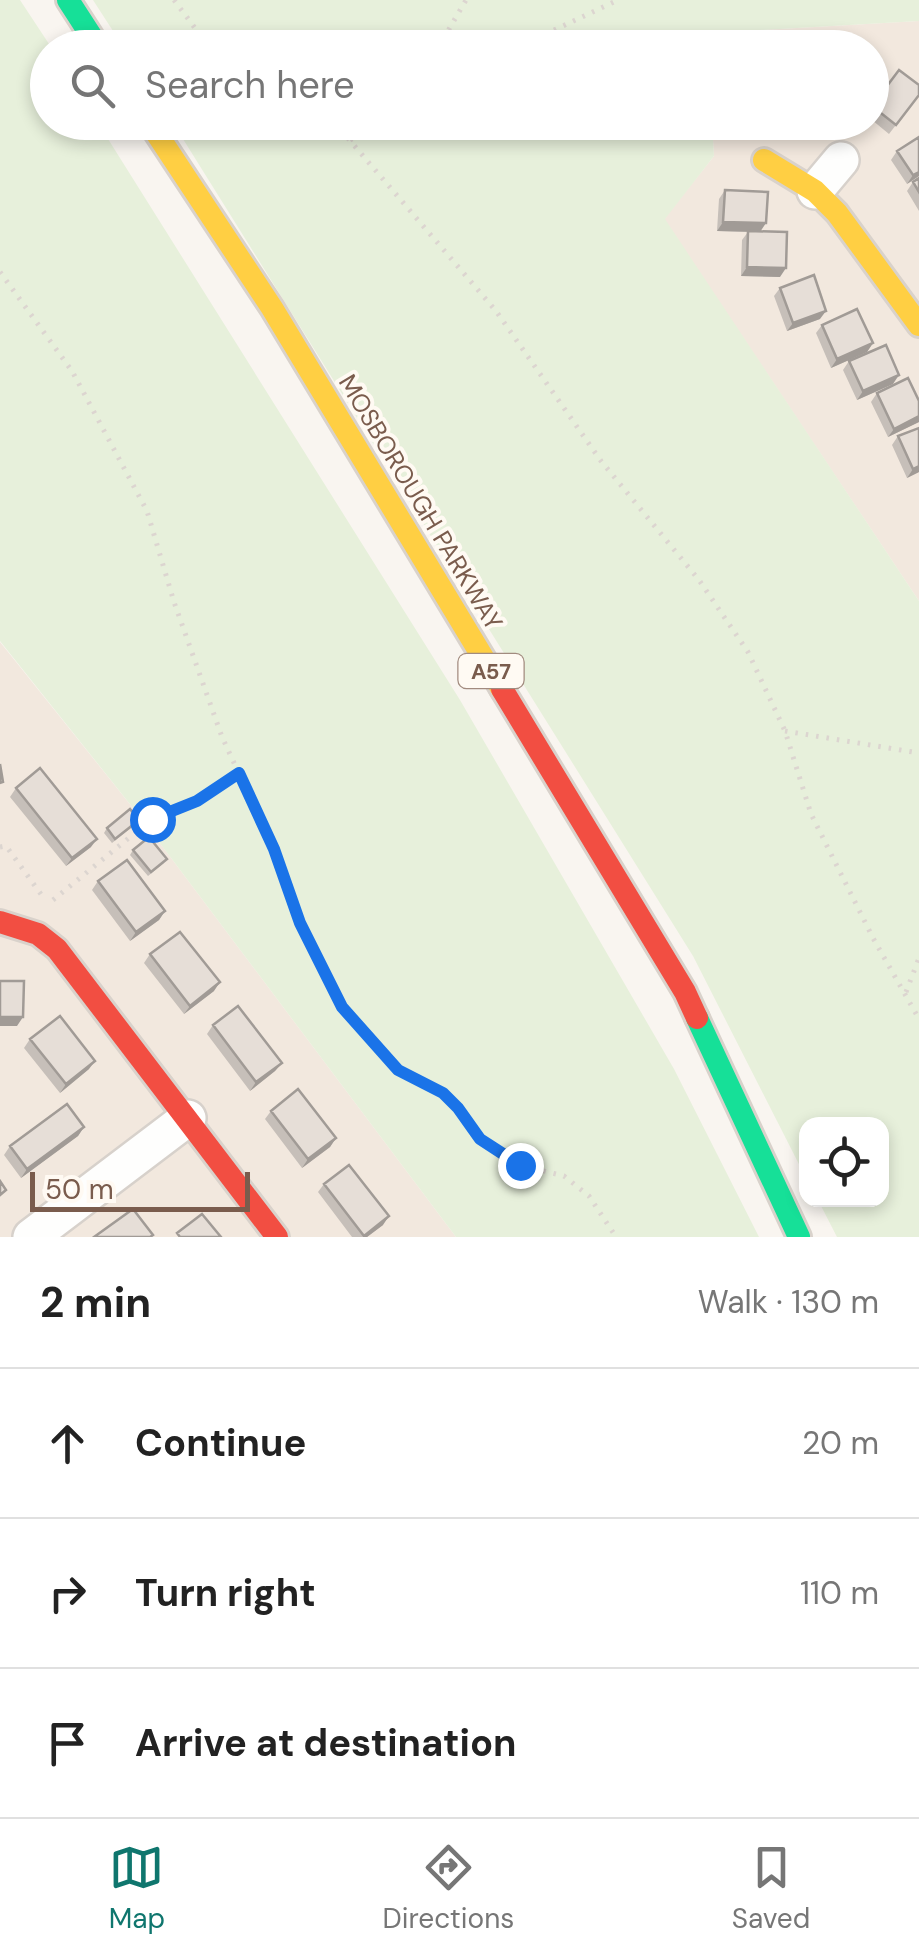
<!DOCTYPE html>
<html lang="en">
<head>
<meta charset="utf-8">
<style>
	body { margin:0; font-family:"DM Sans",sans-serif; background:#f2f2f2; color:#222 }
	.controls { position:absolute; right:30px; bottom:30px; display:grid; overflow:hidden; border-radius:20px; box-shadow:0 5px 15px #0003 }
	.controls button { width:90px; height:90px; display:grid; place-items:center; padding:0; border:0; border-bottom:2px solid #e0e0e0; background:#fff; color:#222; font:50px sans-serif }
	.scale { position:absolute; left:30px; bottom:25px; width:220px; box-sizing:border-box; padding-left:10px; border:5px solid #7a5c4d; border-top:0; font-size:28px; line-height:35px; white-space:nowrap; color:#7a5c4d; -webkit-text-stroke:8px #fffaf3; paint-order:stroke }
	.stop { position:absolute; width:30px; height:30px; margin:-22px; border:8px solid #1a73e8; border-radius:50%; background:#fff }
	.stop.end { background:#1a73e8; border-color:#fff; box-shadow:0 2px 10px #0008 }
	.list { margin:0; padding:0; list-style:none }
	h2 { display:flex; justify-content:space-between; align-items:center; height:130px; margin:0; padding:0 40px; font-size:42px }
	h2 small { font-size:32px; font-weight:400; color:#767676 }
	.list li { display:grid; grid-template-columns:65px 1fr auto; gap:30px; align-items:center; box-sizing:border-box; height:150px; padding:0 40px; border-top:2px solid #e0e0e0 }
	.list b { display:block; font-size:38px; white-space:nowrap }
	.list em { font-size:32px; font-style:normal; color:#767676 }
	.icon { flex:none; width:55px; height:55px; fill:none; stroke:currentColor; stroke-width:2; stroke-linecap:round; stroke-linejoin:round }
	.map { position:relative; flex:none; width:919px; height:1237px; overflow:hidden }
	.search { position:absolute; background:#fff; box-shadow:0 5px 15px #0003; left:30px; right:30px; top:30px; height:110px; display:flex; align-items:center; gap:25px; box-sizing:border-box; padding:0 35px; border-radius:55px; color:#767676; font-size:38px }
	.sheet { height:580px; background:#fff }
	nav { display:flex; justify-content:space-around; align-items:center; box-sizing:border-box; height:140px; border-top:2px solid #e0e0e0; background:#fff; font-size:28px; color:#767676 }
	nav a { display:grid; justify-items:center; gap:5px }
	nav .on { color:#0f766e }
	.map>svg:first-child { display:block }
	.residential { fill:#f2e8de }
	.green { fill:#e7f0db }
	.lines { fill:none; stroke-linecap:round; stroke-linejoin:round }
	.street-casing { stroke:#d7d1cb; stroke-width:40 }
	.fast-casing { stroke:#d9d2cb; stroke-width:28 }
	.slow-casing { stroke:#d9d2cb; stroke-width:28 }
	.jam-casing { stroke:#d9d2cb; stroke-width:28 }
	.path { stroke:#dcd5d0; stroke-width:5; stroke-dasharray:2.5 8; stroke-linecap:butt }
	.street { stroke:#fefefd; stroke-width:35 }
	.fast { stroke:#16e098; stroke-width:22 }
	.slow { stroke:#ffcf43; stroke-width:22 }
	.jam { stroke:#f24e42; stroke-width:22 }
	.wall { fill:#c6bfb9 }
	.shaded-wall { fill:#a19b96 }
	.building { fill:#e6ded7; stroke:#a19b96; stroke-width:2.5 }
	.route { stroke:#1a73e8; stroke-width:12 }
	.labels { text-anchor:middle; stroke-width:8; stroke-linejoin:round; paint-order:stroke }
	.shield { fill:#fffaf3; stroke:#a28b7f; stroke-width:2.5 }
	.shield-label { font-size:22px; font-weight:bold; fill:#7a5c4d }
	.street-label { font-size:25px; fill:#7a5c4d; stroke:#fffaf3 }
</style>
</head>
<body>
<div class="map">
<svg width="919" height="1237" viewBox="0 0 919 1237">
	<rect width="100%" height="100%" fill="#f9f5f0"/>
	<!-- residential -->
	<path class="residential" d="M919,21V601L664,219L714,156L712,123L872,122V48L709,47L708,33Z
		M0,642L141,818L456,1237H0Z"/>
	<!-- green -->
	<path class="green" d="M0,0H20L51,47L48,48V122L98,123L460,700L674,1069L759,1237H456L141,818L0,641Z
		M93,0H919V21L709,33V48H124Z
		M173,123H712L714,156L665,219L919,601V1237H837L818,1200H882V1124H806V1178L693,956Z"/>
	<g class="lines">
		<defs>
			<path id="street" d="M815,191L841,160
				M31,1237L188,1118"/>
			<path id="fast" d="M68,0L99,48
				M697,1018L799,1237"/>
			<path id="slow" d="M149,122L272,308L502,689
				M764,160L815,191L837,213L919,325"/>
			<path id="jam" d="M502,689L685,992L697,1018
				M0,922L38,934L57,949L277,1237"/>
		</defs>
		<!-- street casing -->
		<use href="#street" class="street-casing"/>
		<!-- fast casing -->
		<use href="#fast" class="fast-casing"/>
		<!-- slow casing -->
		<use href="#slow" class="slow-casing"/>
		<!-- jam casing -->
		<use href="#jam" class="jam-casing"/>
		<!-- path -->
		<path class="path" d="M174,0L198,32L234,48
			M438,48L466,0
			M516,48L618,0
			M334,122L496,311L601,461L699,580L748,652L785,731L811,814L873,938L919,1019
			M350,140L381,122
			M0,272L72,371L147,511L174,602L222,737L274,849L300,923L342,1007L399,1071L443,1093L458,1108L480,1139L499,1155L520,1165L564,1176L589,1196L616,1237
			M785,731L919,753
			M0,847L6,846L43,897
			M53,900L152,819L197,801L239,773
			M906,992L919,958"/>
		<!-- street -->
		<use href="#street" class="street"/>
		<!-- fast -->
		<use href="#fast" class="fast"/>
		<!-- slow -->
		<use href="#slow" class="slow"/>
		<!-- jam -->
		<use href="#jam" class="jam"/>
	</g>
	<!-- wall -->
	<path class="wall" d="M919,95L889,134L872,120V106Z
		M897,151L919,176L907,184L891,160Z
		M919,178V211L907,191L913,182Z
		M725,190L761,232L780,277L741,276L742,240L748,232L717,231L719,199Z
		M780,288L820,319L787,331L774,296Z
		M822,325L873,343L867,352L831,368L816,333Z
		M849,361L893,384L857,400L843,370Z
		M877,393L919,401V422L888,437L871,402Z
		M898,436L919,472L907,478L892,445Z
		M16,788L91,847L66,866L10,797Z
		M136,824L112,843L104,833L107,828Z
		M133,850L164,863L148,876L130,855Z
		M98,881L165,911L159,920L130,941L92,890Z
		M150,954L214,991L184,1014L144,963Z
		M213,1025L282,1063L275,1071L250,1091L207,1034Z
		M30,1039L89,1069L60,1093L24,1048Z
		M271,1111L336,1138L330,1147L302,1168L265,1119Z
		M84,1127L78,1136L21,1178L4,1155L10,1146Z
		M324,1184L383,1225L367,1237H352L318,1192Z"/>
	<!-- shaded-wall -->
	<path class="shaded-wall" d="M722,122H758L755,127L720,126Z
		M919,172V176L907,184L913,175Z
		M723,222L766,223L760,232L717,231Z
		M747,267L786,268L780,277L741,276Z
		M826,311L820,319L787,331L793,323Z
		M873,343L867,352L831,368L837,359Z
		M899,375L893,384L857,400L863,391Z
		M919,416V422L888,437L894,429Z
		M919,466V472L907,478L913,469Z
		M97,839L91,847L66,866L72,858Z
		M165,911L159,920L130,941L136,932Z
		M220,982L214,991L184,1014L190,1006Z
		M0,1017H23L17,1026H0Z
		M95,1061L89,1069L60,1093L66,1084Z
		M282,1063L275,1071L250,1091L256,1082Z
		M84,1127L78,1136L21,1178L27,1169Z
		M336,1138L330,1147L302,1168L308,1159Z
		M389,1216L383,1225L367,1237H363Z"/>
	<!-- building -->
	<path class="building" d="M899,70L919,85V95L896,125L872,106Z
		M919,137V172L913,175L897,151Z
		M919,178V192L913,182Z
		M725,190L768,192L766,223L723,222Z
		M748,231L787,232L786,268L747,267Z
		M814,275L826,311L793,323L780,288Z
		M857,309L873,343L837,359L822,325Z
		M886,345L899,375L863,391L849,361Z
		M908,378L919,401V416L894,429L877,393Z
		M919,428V466L913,469L898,436Z
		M0,764L3,782L0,783Z
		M40,768L97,839L72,858L16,788Z
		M130,809L139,820L115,839L107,828Z
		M149,837L167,859L151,872L133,850Z
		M127,860L165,911L136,932L98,881Z
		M180,932L220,982L190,1006L150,954Z
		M0,981H24L23,1017H0Z
		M238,1006L282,1063L256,1082L213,1025Z
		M60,1016L95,1061L66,1084L30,1039Z
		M298,1089L336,1138L308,1159L271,1111Z
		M67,1104L84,1127L27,1169L10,1146Z
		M349,1165L389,1216L364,1236L324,1184Z
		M0,1181L6,1190L0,1195Z
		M133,1209L153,1235L150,1237H94Z
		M202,1214L221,1237H180L177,1233Z"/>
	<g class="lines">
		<!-- route -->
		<path class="route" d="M152,819L197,801L239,773L274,849L300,923L342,1007L398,1070L443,1093L458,1108L480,1139L520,1165"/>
	</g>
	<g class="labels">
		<!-- shield labels -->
		<rect class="shield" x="458.5" y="654" width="65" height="34" rx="8"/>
		<g class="shield-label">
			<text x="491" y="679">A57</text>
		</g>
		<!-- street labels -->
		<g class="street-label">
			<text transform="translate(421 502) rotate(59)" y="9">MOSBOROUGH PARKWAY</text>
		</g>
	</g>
</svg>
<div class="controls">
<button><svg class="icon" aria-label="locate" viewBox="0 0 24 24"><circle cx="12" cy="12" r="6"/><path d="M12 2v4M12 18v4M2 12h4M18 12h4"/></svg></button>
</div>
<div class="scale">50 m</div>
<div class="stop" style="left:152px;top:819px"></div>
<div class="stop end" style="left:520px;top:1165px"></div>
<div class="search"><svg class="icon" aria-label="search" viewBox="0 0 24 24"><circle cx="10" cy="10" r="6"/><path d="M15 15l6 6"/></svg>Search here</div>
</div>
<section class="sheet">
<h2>2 min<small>Walk · 130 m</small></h2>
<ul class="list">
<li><svg class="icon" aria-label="ahead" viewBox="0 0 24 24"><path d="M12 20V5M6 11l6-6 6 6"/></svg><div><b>Continue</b></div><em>20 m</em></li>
<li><svg class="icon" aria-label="right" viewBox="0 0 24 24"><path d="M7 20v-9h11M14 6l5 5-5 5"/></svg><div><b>Turn right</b></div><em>110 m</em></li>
<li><svg class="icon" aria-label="arrive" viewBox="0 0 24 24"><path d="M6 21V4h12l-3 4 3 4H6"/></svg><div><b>Arrive at destination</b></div></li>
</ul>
</section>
<nav>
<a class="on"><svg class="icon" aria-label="map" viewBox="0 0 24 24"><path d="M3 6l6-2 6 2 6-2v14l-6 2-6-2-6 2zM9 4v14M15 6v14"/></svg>Map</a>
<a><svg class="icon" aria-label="directions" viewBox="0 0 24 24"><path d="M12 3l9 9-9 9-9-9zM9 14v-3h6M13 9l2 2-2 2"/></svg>Directions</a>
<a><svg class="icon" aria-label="saved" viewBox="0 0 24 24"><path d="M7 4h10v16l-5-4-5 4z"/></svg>Saved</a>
</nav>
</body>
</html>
